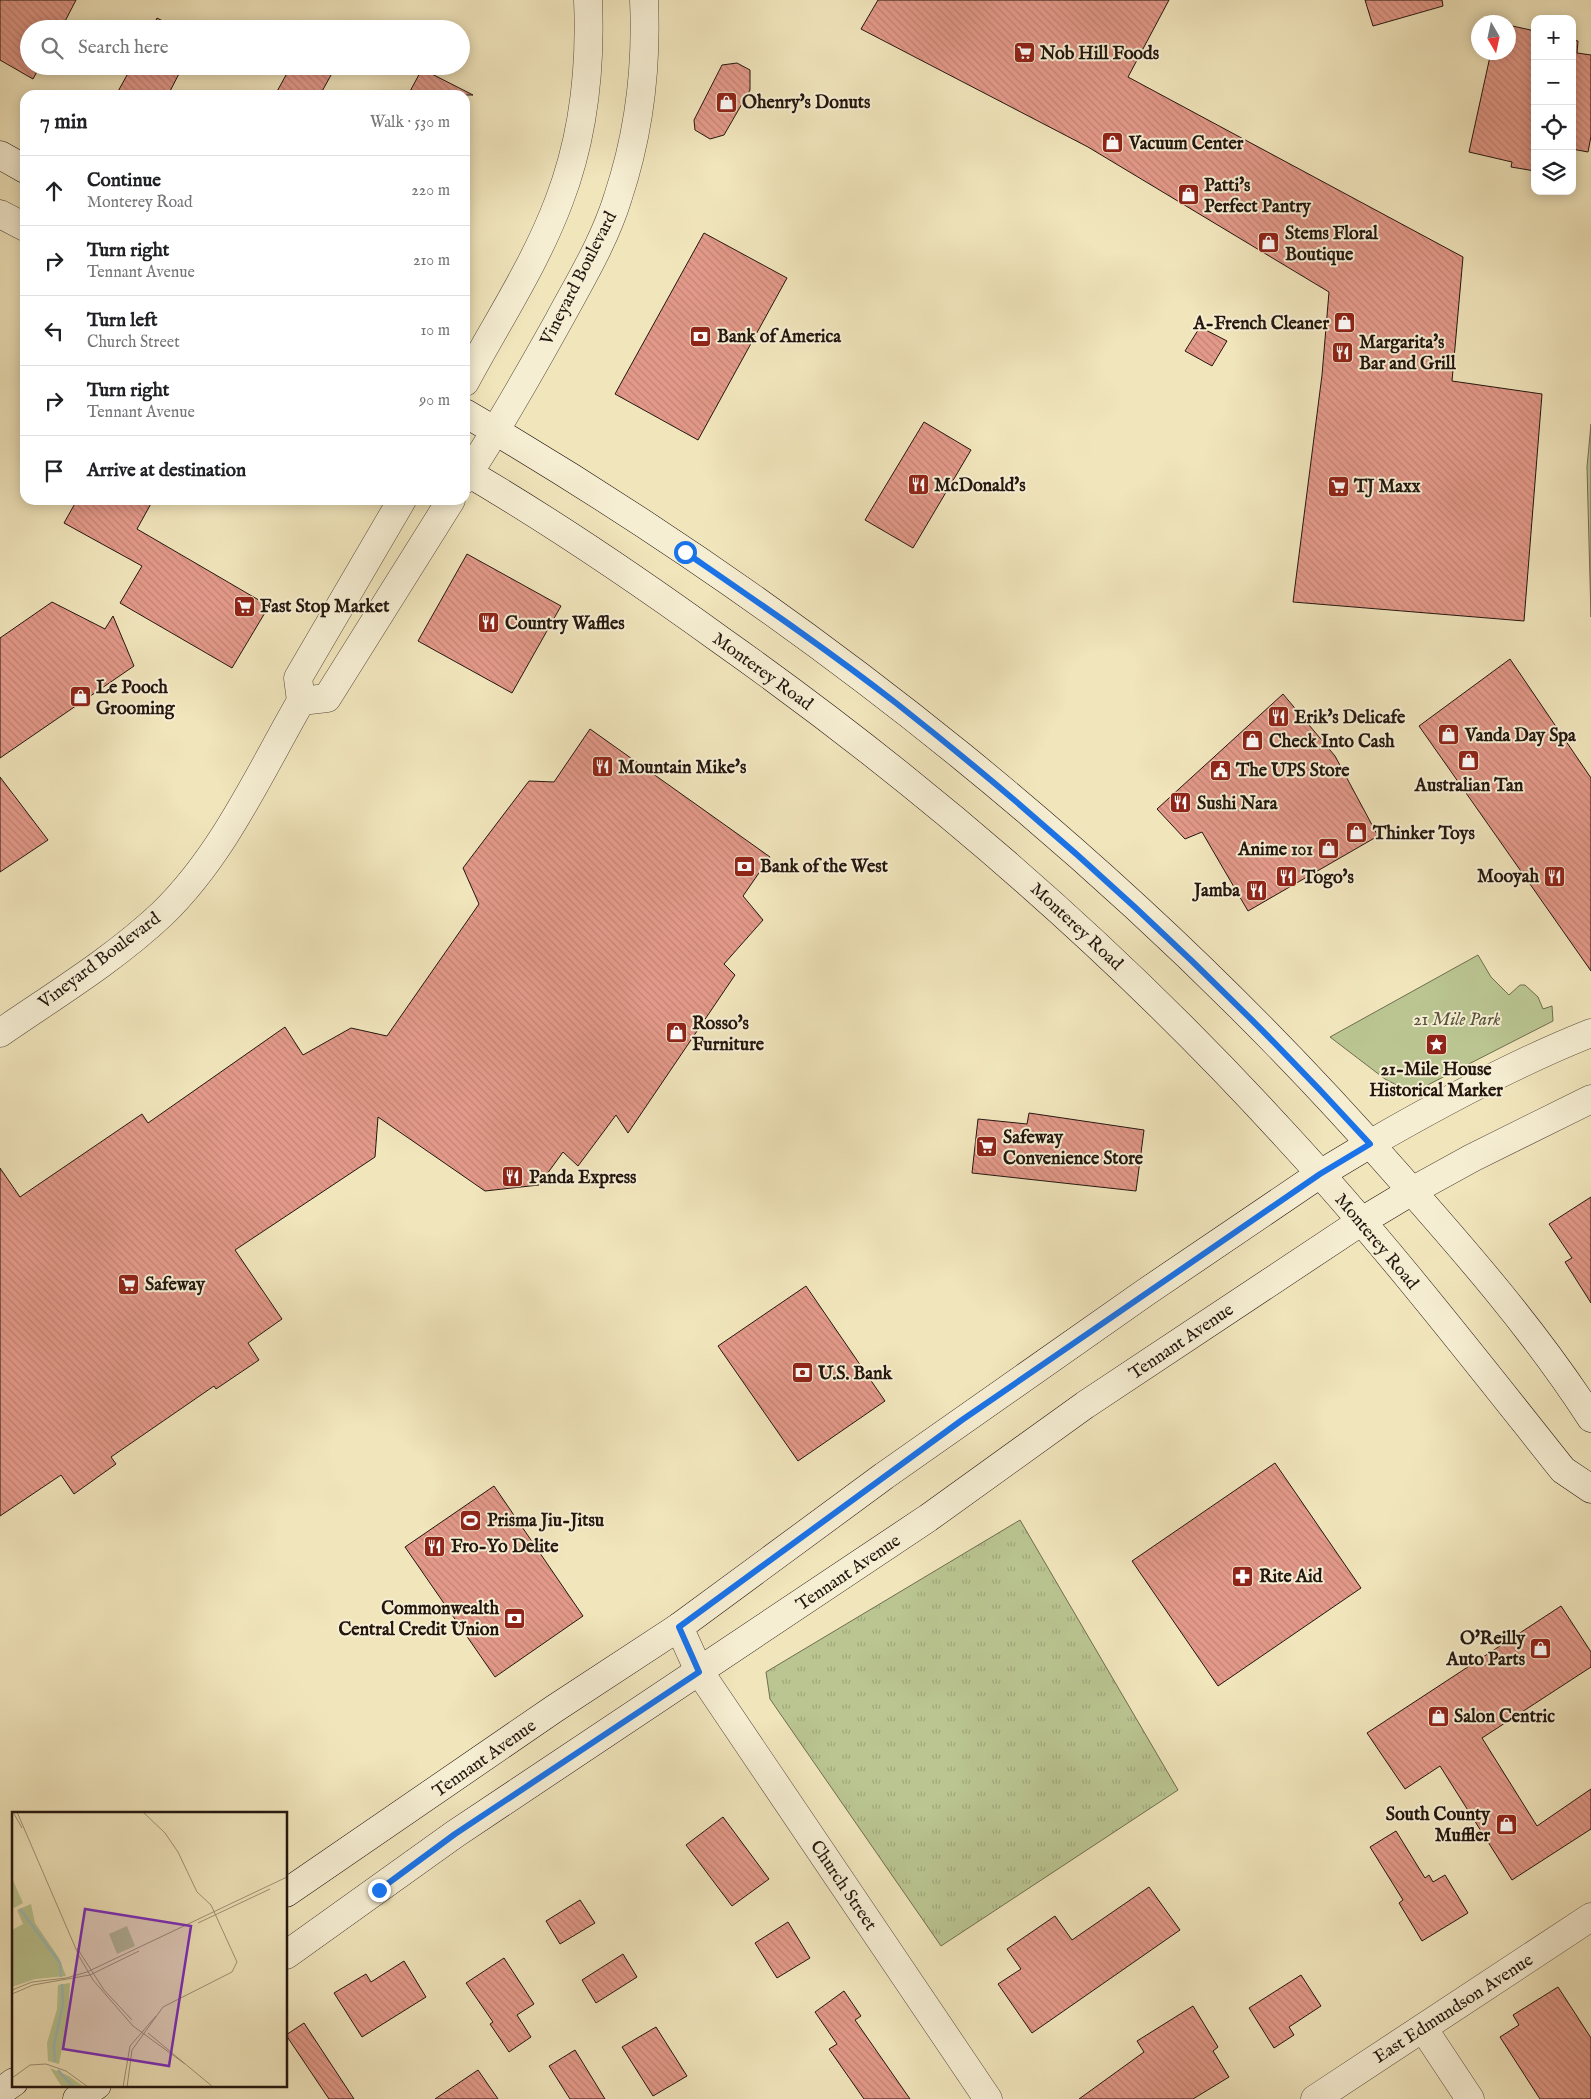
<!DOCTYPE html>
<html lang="en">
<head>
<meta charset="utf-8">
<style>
	body { margin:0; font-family:"IM FELL English",serif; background:#f2f2f2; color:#202124 }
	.controls { position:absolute; right:15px; top:15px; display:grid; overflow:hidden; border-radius:10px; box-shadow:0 2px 12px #0003 }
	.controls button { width:45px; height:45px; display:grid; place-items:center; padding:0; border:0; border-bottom:1px solid #e0e0e0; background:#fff; color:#202124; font:25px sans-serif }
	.compass { position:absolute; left:1471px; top:15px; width:45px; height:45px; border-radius:50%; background:#fff; box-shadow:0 2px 12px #0003; rotate:171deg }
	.stop { position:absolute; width:15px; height:15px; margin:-11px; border:4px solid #1a73e8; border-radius:50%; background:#fff }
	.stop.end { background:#1a73e8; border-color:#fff; box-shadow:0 1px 5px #0008 }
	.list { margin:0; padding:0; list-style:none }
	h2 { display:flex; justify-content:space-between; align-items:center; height:65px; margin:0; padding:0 20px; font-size:21px }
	h2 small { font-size:16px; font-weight:400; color:#757577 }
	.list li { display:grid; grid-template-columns:32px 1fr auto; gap:15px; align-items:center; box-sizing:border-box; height:70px; padding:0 20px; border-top:1px solid #e0e0e0 }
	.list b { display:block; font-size:19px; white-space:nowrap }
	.list p { margin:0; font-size:16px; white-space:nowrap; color:#757577 }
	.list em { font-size:16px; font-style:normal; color:#757577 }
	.icon { flex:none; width:28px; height:28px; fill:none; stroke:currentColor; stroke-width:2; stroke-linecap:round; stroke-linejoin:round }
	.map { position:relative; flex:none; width:1591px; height:2099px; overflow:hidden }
	.search { position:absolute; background:#fff; box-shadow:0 2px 12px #0003; left:20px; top:20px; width:450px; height:55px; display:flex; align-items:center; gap:12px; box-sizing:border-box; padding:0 18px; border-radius:28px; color:#757577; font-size:19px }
	.panel { position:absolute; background:#fff; box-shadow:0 2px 12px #0003; left:20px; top:90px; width:450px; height:415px; border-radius:15px }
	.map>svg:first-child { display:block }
	.grass { fill:url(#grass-tufts); stroke:#6e6e50 }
	.park { fill:#bac591; stroke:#6e6e50 }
	.building { fill:url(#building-back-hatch); stroke:#23160f }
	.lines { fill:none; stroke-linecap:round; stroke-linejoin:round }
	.minor-casing { stroke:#564a3a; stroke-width:29 }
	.tertiary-casing { stroke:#564a3a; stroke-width:29 }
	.secondary-casing { stroke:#23160f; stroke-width:29 }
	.minor { stroke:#f6eed3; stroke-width:28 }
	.tertiary { stroke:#f6eed3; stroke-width:28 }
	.secondary { stroke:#f6eed3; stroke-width:28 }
	.route { stroke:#1a73e8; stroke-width:6 }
	.labels { text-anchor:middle; stroke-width:4; stroke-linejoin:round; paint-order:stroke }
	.poi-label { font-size:18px; font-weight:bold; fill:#23160f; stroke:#f6eed3; text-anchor:start }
	.street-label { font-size:18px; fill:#23160f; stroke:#f6eed3 }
	.park-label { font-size:18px; font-style:italic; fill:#58533c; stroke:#f6eed3 }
	.inset-river { fill:none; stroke:#9ebdba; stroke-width:2.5 }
	.inset-road { fill:none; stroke:#9f9277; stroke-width:1 }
	.view { fill:#7b2cbf; fill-opacity:0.15; stroke:#7b2cbf; stroke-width:2.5 }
	.inset-edge { fill:none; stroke:#23160f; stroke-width:2.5 }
</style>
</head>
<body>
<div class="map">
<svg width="1591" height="2099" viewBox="0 0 1591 2099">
	<defs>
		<pattern id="grass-tufts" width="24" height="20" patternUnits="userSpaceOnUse" patternTransform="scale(1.25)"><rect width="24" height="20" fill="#bac591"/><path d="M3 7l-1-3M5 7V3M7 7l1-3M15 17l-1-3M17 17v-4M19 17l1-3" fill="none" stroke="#a0a87c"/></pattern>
		<pattern id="building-back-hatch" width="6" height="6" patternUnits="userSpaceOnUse" patternTransform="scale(1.25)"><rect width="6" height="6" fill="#e39989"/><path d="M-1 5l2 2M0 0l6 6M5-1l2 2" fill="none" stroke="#c28375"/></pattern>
	</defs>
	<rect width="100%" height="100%" fill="#f1e5bc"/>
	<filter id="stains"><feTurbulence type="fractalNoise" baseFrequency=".004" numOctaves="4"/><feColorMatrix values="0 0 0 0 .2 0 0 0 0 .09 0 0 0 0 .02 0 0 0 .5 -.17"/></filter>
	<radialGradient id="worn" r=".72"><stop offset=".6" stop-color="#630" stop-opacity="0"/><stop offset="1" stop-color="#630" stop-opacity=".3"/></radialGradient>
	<!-- grass -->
	<path class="grass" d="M1020,1520L1178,1790L941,1946L770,1699L766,1672Z"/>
	<!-- park -->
	<path class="park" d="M1591,424V617L1587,467Z
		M1478,955L1491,977L1509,995L1520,985H1525L1538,997L1543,1009L1552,1006L1553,1021L1412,1093L1385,1079L1330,1037Z"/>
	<!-- building -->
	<path class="building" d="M0,0H76L61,29H29V66H40L33,79L0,60Z
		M878,0H1169L1128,77L1463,257L1452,381L1542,394L1524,621L1293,602L1322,375L1329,292L1088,147L861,29Z
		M1365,0H1442L1443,6L1373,26Z
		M157,18L178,29H152Z
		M1508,25L1535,31V171L1511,167L1512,162L1469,152L1491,52H1508Z
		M1572,40L1578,41L1577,53L1591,55V136L1588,152L1572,149Z
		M737,63L750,70V90L724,135L710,139L695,130L694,120L722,65Z
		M132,66H183L168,95H116Z
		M291,66H336L320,95H275Z
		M422,69L473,95H408Z
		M704,233L787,278L698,440L615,394Z
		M1200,327L1227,341L1212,366L1185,351Z
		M924,422L971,450L913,548L865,520Z
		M77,500H153L137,529L269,606L232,668L120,603L142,566L64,523Z
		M467,554L561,606L512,693L418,641Z
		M52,602L105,629L113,616L134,666L0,758V638Z
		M1510,659L1591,778V971L1419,726Z
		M1283,694L1335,756L1378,836L1248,911L1202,832L1185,839L1157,809Z
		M590,729L770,857L743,896L763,920L724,964L735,975L628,1133L616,1115L578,1166L563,1152L539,1185L485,1191L378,1117L375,1157L235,1250L282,1319L248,1343L259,1360L216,1389L214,1386L111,1457L116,1464L74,1494L61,1475L0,1516V1168L20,1197L142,1114L148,1123L285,1027L303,1055L351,1028L387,1036L479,904L463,868L529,781L554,782Z
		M0,777L48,840L0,872Z
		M1029,1113L1144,1130L1136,1191L972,1173L978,1119L1027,1124Z
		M1591,1197V1303L1565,1262L1572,1258L1549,1224Z
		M806,1286L885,1401L798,1461L718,1346Z
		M1275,1463L1361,1588L1218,1686L1132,1561Z
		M494,1486L583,1616L495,1677L405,1547Z
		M1561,1606L1591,1652V1667L1482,1738L1537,1826L1591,1789V1829L1512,1880L1440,1766L1405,1789L1367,1733Z
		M723,1817L769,1879L732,1906L686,1845Z
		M1396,1831L1425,1878L1429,1875L1433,1882L1445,1875L1468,1913L1422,1941L1399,1903L1403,1900L1370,1847Z
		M1149,1887L1180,1930L1032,2033L998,1984L1021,1969L1007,1949L1055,1916L1072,1940Z
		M580,1900L595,1923L560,1944L546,1921Z
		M788,1922L810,1958L777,1978L755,1943Z
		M623,1954L637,1977L596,2003L582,1980Z
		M504,1958L534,2004L517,2015L531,2037L509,2052L490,2024L493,2022L466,1983Z
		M404,1961L426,1997L362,2037L334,1993L366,1974L371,1982Z
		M1301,1975L1321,2006L1289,2027L1294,2035L1274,2048L1249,2008Z
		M1558,1987L1591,2038V2099H1540L1500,2037L1519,2025L1513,2015Z
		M844,1991L861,2016L855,2020L910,2099H864L829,2049L837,2044L815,2012Z
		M1193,2006L1218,2047L1213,2051L1229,2077L1193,2099H1079L1144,2052L1137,2041Z
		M304,2023L354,2099H329L286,2035Z
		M656,2027L687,2076L653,2096L622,2047Z
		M575,2050L605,2099H570L549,2066Z
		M478,2070L498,2099H435Z"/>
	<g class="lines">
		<defs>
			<path id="minor" d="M679,1627L699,1671L988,2099
				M1423,2028L1470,2099
				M1315,2099L1591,1917"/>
			<path id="tertiary" d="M465,382C497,322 535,265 559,201C584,136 591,69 588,0
				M465,479C499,427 529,374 559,320C580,281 605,240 618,197C639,134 647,66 644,0
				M301,701L327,698L451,500
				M0,1033C55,995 113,960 162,914C223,855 259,774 301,701L298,678L402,500
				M1370,1144C1441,1103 1515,1063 1591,1033
				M1412,1191L1472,1158L1591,1099"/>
			<path id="secondary" d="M0,155L25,169
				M0,214L25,227
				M465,413C812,616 1131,871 1396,1173C1465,1251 1535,1331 1591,1418
				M465,471C554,523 639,581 722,641C927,786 1116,950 1285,1135C1384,1242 1473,1357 1563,1470L1591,1489
				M286,1893L554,1709L679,1627L884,1476L1146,1292L1320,1174L1370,1144
				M286,1955L455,1834L928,1518L1085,1405L1362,1221L1412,1191
				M0,2092L14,2082
				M77,2099L97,2085"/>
		</defs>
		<!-- minor casing -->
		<use href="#minor" class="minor-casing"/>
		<!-- tertiary casing -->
		<use href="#tertiary" class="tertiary-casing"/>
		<!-- secondary casing -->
		<use href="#secondary" class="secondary-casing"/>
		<!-- minor -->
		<use href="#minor" class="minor"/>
		<!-- tertiary -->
		<use href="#tertiary" class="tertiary"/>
		<!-- secondary -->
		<use href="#secondary" class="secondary"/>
	</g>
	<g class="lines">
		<!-- route -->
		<path class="route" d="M379,1890L455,1834L699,1672L679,1627L962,1420L1320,1174L1370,1144C1225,985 1066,837 896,703C828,650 756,601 685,552"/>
	</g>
	<!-- icons -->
	<defs>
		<symbol id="supermarket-square" viewBox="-11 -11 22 22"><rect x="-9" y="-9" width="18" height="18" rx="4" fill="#8f2418" stroke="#f6eed3"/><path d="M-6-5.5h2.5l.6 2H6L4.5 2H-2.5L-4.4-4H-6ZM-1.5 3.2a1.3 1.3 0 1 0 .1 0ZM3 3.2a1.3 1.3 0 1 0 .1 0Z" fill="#fff"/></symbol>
		<symbol id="shop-square" viewBox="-11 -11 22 22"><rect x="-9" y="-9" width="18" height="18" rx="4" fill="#8f2418" stroke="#f6eed3"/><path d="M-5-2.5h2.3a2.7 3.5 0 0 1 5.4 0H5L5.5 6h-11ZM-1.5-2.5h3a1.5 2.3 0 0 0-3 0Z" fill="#fff"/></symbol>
		<symbol id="bank-square" viewBox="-11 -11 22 22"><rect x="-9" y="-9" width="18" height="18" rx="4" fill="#8f2418" stroke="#f6eed3"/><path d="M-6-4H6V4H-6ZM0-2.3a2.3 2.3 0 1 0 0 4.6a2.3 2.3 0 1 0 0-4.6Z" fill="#fff"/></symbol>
		<symbol id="restaurant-square" viewBox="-11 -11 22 22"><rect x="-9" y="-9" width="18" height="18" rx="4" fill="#8f2418" stroke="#f6eed3"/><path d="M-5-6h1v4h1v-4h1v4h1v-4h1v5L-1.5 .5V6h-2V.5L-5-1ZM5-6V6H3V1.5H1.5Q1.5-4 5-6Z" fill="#fff"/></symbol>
		<symbol id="civic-square" viewBox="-11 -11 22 22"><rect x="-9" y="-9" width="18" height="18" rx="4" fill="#8f2418" stroke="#f6eed3"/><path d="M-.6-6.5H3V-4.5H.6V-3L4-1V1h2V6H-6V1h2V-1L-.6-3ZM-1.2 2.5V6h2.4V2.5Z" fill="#fff"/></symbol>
		<symbol id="sight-square" viewBox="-11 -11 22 22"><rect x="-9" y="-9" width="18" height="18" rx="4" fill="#8f2418" stroke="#f6eed3"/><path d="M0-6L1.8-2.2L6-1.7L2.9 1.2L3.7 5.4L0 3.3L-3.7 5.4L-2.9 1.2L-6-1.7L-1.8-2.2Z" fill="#fff"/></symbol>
		<symbol id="stadium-square" viewBox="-11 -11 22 22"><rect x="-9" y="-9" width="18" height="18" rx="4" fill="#8f2418" stroke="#f6eed3"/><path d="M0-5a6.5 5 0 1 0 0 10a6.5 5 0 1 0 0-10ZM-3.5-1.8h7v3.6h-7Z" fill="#fff"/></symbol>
		<symbol id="pharmacy-square" viewBox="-11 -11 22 22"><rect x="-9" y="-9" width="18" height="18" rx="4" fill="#8f2418" stroke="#f6eed3"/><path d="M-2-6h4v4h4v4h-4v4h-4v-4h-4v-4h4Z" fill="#fff"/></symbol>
	</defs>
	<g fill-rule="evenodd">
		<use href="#supermarket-square" x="1012" y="40" width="25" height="25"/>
		<use href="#shop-square" x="714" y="90" width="25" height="25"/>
		<use href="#shop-square" x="1100" y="130" width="25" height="25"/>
		<use href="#shop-square" x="1176" y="182" width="25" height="25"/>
		<use href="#shop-square" x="1256" y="230" width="25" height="25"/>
		<use href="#shop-square" x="1332" y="310" width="25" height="25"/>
		<use href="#bank-square" x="688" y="324" width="25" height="25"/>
		<use href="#restaurant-square" x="1330" y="340" width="25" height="25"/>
		<use href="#restaurant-square" x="906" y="472" width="25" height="25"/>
		<use href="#supermarket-square" x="1326" y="474" width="25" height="25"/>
		<use href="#supermarket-square" x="232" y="594" width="25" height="25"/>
		<use href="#restaurant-square" x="476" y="610" width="25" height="25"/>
		<use href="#shop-square" x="68" y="684" width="25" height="25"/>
		<use href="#restaurant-square" x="1266" y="704" width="25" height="25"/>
		<use href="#shop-square" x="1436" y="722" width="25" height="25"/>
		<use href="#shop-square" x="1240" y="728" width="25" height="25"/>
		<use href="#shop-square" x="1456" y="748" width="25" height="25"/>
		<use href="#restaurant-square" x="590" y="754" width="25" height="25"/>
		<use href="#civic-square" x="1208" y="758" width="25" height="25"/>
		<use href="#restaurant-square" x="1168" y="790" width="25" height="25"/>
		<use href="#shop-square" x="1344" y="820" width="25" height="25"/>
		<use href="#shop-square" x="1316" y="836" width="25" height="25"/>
		<use href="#bank-square" x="732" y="854" width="25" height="25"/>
		<use href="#restaurant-square" x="1542" y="864" width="25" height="25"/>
		<use href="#restaurant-square" x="1274" y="864" width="25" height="25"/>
		<use href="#restaurant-square" x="1244" y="878" width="25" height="25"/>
		<use href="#shop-square" x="664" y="1020" width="25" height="25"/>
		<use href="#sight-square" x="1424" y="1032" width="25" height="25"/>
		<use href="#supermarket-square" x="974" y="1134" width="25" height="25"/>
		<use href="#restaurant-square" x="500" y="1164" width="25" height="25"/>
		<use href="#supermarket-square" x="116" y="1272" width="25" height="25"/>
		<use href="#bank-square" x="790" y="1360" width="25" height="25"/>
		<use href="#stadium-square" x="458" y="1508" width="25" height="25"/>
		<use href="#restaurant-square" x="422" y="1534" width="25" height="25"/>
		<use href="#pharmacy-square" x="1230" y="1564" width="25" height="25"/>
		<use href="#bank-square" x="502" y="1606" width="25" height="25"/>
		<use href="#shop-square" x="1528" y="1636" width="25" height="25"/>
		<use href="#shop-square" x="1426" y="1704" width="25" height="25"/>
		<use href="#shop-square" x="1494" y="1812" width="25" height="25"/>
	</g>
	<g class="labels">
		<!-- poi labels -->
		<g class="poi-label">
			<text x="1040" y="59">Nob Hill Foods</text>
			<text x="742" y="108">Ohenry's Donuts</text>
			<text x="1129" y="149">Vacuum Center</text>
			<text x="1204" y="191">Patti's<tspan x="1204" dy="21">Perfect Pantry</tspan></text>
			<text x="1285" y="239">Stems Floral<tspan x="1285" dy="21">Boutique</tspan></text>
			<text x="1329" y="329" text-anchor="end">A-French Cleaner</text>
			<text x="717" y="342">Bank of America</text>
			<text x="1359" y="348">Margarita's<tspan x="1359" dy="21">Bar and Grill</tspan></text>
			<text x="934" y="491">McDonald's</text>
			<text x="1354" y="492">TJ Maxx</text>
			<text x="260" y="612">Fast Stop Market</text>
			<text x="505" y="629">Country Waffles</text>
			<text x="96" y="693">Le Pooch<tspan x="96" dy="21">Grooming</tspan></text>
			<text x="1294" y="723">Erik's Delicafe</text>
			<text x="1465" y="741">Vanda Day Spa</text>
			<text x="1269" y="747">Check Into Cash</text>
			<text x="618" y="773">Mountain Mike's</text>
			<text x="1236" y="776">The UPS Store</text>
			<text x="1469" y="791" text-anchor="middle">Australian Tan</text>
			<text x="1197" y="809">Sushi Nara</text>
			<text x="1373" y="839">Thinker Toys</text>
			<text x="1313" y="855" text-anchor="end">Anime 101</text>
			<text x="760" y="872">Bank of the West</text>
			<text x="1539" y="882" text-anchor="end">Mooyah</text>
			<text x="1302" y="883">Togo's</text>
			<text x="1240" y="896" text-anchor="end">Jamba</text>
			<text x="692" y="1029">Rosso's<tspan x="692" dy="21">Furniture</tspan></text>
			<text x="1436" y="1075" text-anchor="middle">21-Mile House<tspan x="1436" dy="21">Historical Marker</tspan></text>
			<text x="1003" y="1143">Safeway<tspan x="1003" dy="21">Convenience Store</tspan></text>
			<text x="529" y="1183">Panda Express</text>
			<text x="145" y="1290">Safeway</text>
			<text x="818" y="1379">U.S. Bank</text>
			<text x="487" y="1526">Prisma Jiu-Jitsu</text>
			<text x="451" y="1552">Fro-Yo Delite</text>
			<text x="1259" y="1582">Rite Aid</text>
			<text x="499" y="1614" text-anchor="end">Commonwealth<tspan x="499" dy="21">Central Credit Union</tspan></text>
			<text x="1525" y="1644" text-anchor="end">O'Reilly<tspan x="1525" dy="21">Auto Parts</tspan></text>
			<text x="1454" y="1722">Salon Centric</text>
			<text x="1490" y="1820" text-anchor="end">South County<tspan x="1490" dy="21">Muffler</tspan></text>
		</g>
		<!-- street labels -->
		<g class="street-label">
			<text transform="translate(578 278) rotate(-63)" y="6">Vineyard Boulevard</text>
			<text transform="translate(763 671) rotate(36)" y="6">Monterey Road</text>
			<text transform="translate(1077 926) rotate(43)" y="6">Monterey Road</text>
			<text transform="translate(99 960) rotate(-37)" y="6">Vineyard Boulevard</text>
			<text transform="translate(1377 1241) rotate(50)" y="6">Monterey Road</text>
			<text transform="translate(1181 1341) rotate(-34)" y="6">Tennant Avenue</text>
			<text transform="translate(848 1572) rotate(-34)" y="6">Tennant Avenue</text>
			<text transform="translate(484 1758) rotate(-35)" y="6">Tennant Avenue</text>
			<text transform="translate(844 1885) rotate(56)" y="6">Church Street</text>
			<text transform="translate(1453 2008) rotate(-33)" y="6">East Edmundson Avenue</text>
		</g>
		<!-- park labels -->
		<g class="park-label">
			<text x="1457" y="1025">21 Mile Park</text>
		</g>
	</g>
	<!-- overview -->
	<g transform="translate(12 1812)">
		<rect width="275" height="275" fill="#f1e5bc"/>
		<path d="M115,114L123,134L105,142L97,122Z" fill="#bac591"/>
		<path d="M0,66L11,91L2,96L0,91ZM19,92L23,111L47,146L54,164L23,167L0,175V118L11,112L5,98ZM58,171L56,206L47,252L36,249L35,231L45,197L46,173ZM38,256L57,264L72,275H50Z" fill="#bac591"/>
		<path class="inset-river" d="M8,97L48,151L49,165M43,250L42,233L51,192L50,172M46,258L61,275"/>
		<path class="inset-road" d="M1,0L10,16M5,0L67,144L81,168L121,214L173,252M186,111L258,77M65,136L92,178L120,208M75,160L275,65M78,163L127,139M0,178L20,170L54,166L75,160M0,182L21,173L78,163M136,221L201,275M0,266L18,253L34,252L54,259L76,275M111,275L118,234L144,204M115,275L120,238L151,195L220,160L225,150L199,93L185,80L166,40L153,21L131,0"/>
		<path class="view" d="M73,97L179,114L157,254L51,237Z"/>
		<rect width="275" height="275" class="inset-edge"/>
	</g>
	<rect width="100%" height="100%" filter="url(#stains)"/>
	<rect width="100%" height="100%" fill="url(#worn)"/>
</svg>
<div class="controls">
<button>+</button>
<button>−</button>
<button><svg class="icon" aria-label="locate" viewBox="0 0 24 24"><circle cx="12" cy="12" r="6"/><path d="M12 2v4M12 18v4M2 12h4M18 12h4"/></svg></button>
<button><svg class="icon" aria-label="layers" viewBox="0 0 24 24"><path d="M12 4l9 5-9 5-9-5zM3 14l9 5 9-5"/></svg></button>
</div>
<svg class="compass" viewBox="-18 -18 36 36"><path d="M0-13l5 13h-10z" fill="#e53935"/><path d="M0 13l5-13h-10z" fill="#757577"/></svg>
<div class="stop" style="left:685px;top:552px"></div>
<div class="stop end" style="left:379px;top:1890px"></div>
<div class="search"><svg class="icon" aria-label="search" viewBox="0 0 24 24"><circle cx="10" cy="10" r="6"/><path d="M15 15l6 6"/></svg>Search here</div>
<section class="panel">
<h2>7 min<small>Walk · 530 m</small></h2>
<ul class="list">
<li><svg class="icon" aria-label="ahead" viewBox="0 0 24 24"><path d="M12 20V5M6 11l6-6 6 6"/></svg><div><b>Continue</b><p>Monterey Road</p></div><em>220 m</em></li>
<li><svg class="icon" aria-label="right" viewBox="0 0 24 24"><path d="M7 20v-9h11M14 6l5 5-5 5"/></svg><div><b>Turn right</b><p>Tennant Avenue</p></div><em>210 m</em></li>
<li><svg class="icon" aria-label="left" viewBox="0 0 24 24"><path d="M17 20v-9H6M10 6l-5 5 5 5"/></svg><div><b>Turn left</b><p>Church Street</p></div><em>10 m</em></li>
<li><svg class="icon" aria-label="right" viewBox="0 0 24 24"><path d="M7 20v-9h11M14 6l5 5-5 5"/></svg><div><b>Turn right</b><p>Tennant Avenue</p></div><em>90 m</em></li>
<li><svg class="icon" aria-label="arrive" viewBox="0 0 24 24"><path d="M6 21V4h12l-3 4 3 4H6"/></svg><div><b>Arrive at destination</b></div></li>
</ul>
</section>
</div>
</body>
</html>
